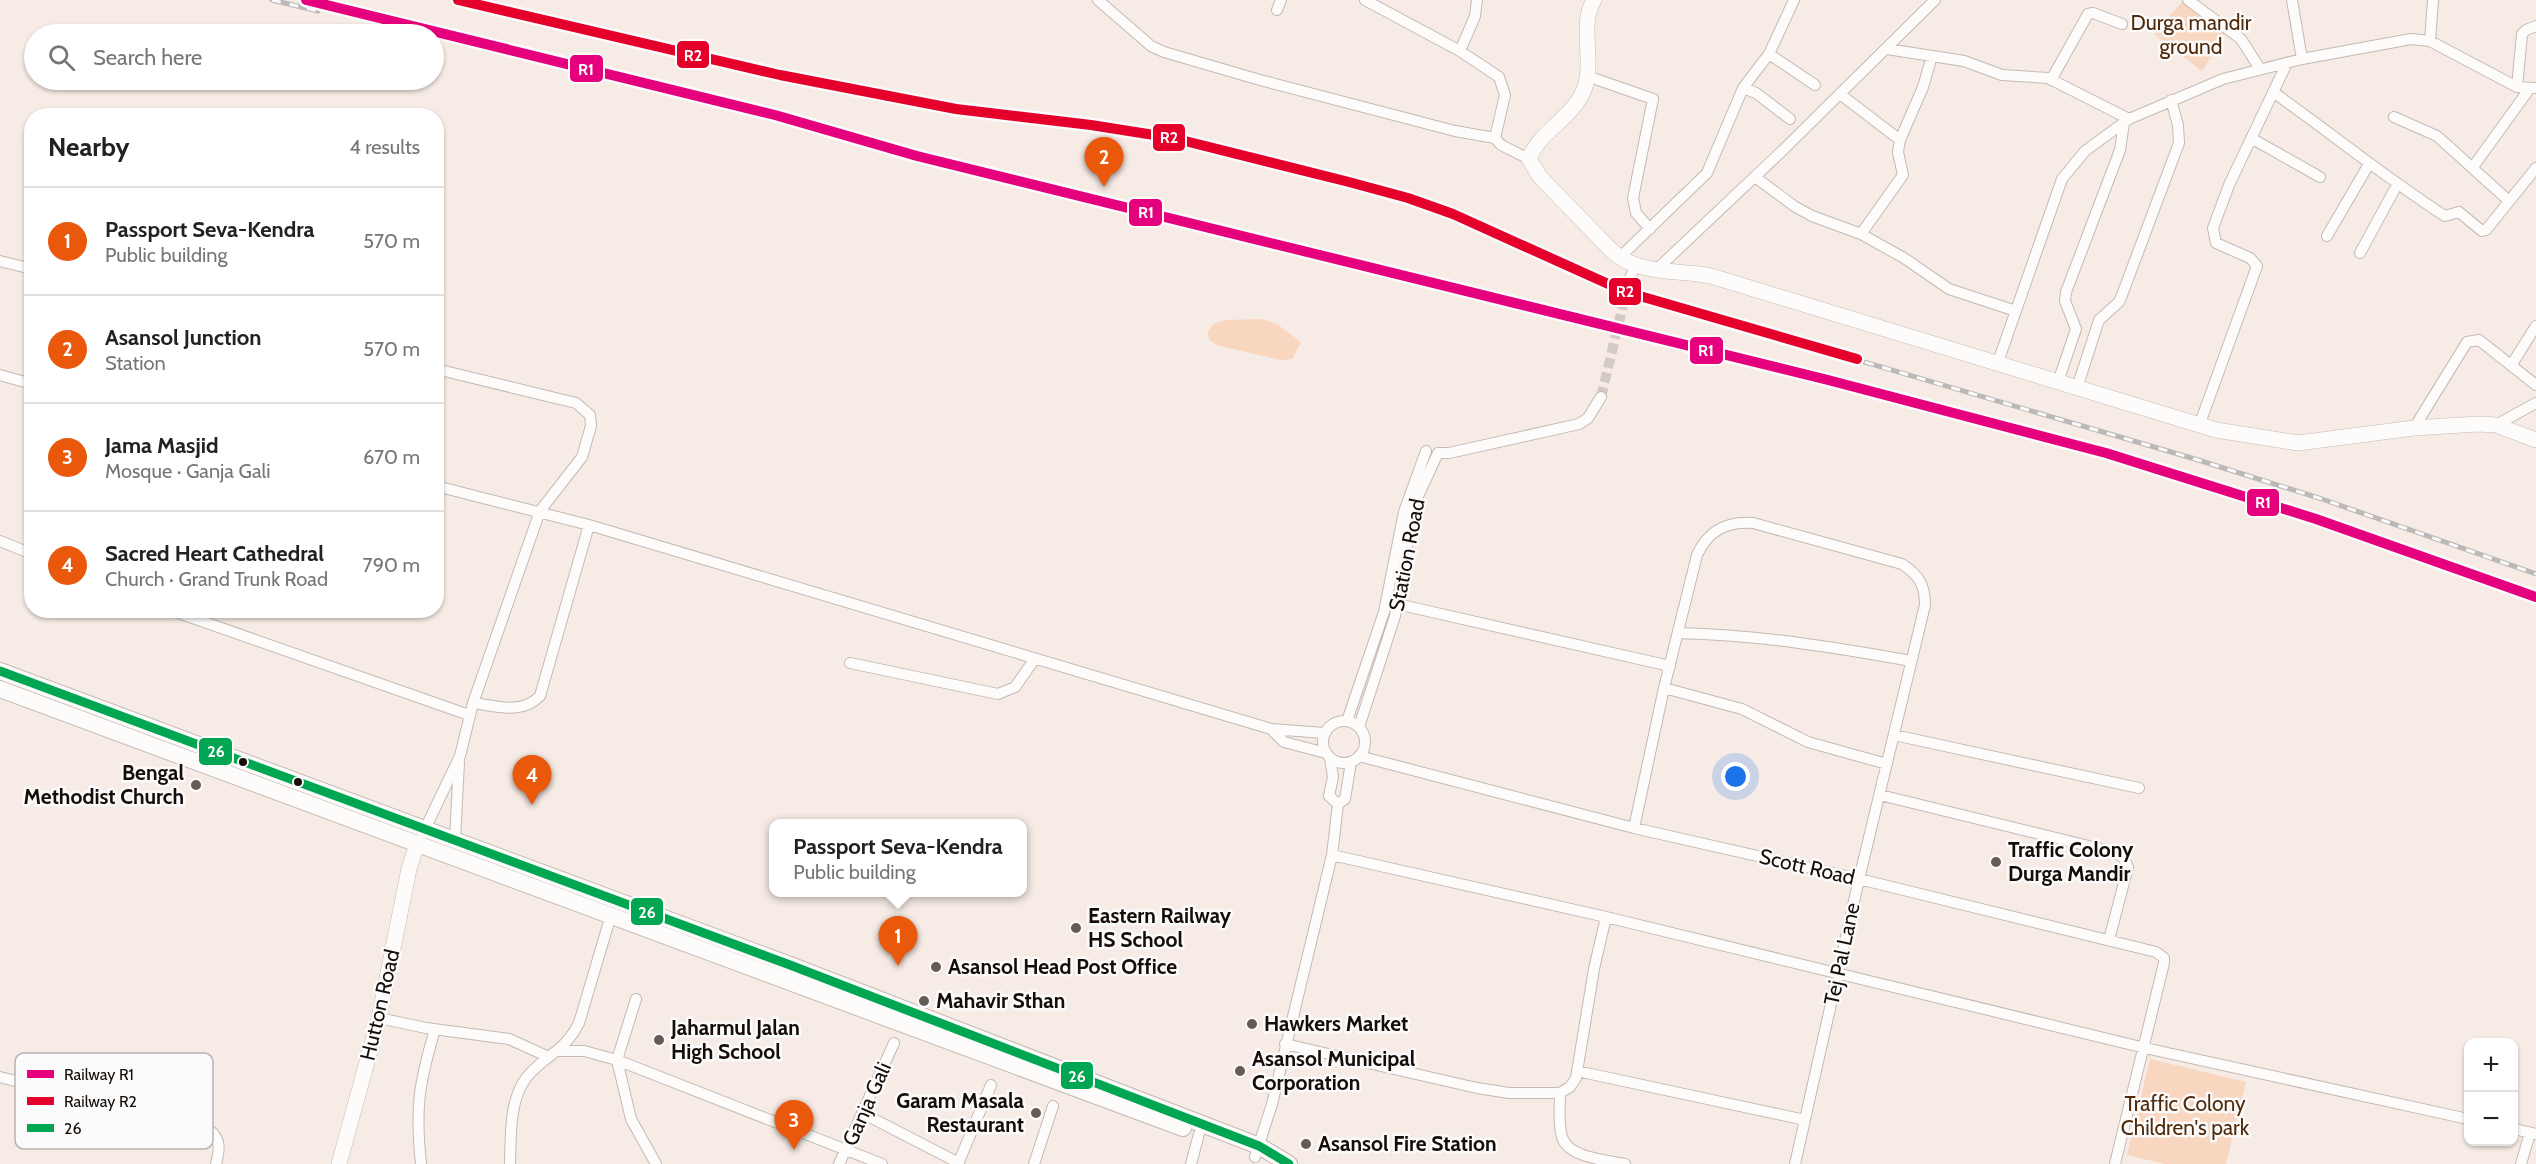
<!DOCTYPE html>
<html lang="en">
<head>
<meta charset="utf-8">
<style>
	body { margin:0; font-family:Cabin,sans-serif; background:#f6f6f6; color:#222 }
	.controls { position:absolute; right:18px; bottom:18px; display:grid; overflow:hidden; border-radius:12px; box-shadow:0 2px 4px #0004 }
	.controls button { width:54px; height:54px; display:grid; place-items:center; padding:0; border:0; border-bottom:2px solid #e0e0e0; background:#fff; color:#222; font:30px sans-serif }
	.you { position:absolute; left:1736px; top:777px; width:21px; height:21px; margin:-15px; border:4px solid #fff; border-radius:50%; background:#1a73e8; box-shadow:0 0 0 9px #1a73e833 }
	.badge { display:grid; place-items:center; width:39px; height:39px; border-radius:50%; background:#ea580c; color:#fff; font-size:20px; font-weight:700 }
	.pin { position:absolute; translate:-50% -50px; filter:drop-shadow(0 2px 3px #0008) }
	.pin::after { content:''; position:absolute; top:32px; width:21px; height:18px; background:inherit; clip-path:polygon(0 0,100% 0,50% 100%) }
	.popup { position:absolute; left:769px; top:819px; width:258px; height:78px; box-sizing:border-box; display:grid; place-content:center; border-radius:12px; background:#fff; filter:drop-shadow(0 2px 4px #0005); font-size:20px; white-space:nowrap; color:#767676 }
	.popup b { font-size:22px; color:#222 }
	.popup::after { content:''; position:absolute; left:50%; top:100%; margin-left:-12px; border:12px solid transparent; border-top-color:#fff }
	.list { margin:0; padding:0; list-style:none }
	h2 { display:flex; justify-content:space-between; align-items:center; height:78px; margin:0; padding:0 24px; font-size:26px }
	h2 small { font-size:20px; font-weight:400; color:#767676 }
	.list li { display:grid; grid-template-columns:39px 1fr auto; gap:18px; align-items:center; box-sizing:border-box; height:108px; padding:0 24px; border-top:2px solid #e0e0e0 }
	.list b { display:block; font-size:22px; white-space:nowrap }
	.list p { margin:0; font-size:20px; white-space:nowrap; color:#767676 }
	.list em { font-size:20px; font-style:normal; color:#767676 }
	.icon { flex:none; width:33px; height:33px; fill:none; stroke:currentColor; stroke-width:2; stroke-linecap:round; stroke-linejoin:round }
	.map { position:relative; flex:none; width:2536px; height:1164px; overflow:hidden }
	.search { position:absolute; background:#fff; box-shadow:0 2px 4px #0004; left:24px; top:24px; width:420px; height:66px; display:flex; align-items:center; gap:15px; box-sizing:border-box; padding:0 21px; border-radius:33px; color:#767676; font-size:22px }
	.panel { position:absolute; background:#fff; box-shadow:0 2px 4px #0004; left:24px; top:108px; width:420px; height:510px; border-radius:24px }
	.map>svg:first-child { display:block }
	.green { fill:#f8d6c0 }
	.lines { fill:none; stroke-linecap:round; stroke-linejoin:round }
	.street-tunnel { stroke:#d4cac4; stroke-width:10; stroke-dasharray:10 5; stroke-linecap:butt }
	.street-casing { stroke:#c3bab3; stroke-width:12 }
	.secondary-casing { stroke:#c3bab3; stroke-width:16 }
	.primary-casing { stroke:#c3bab3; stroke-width:18 }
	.street { stroke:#fefcfb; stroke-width:10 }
	.secondary { stroke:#fefcfb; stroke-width:15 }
	.primary { stroke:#fefcfb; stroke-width:16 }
	.rail-casing { stroke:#bbb8b6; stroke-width:5 }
	.rail { stroke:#fbfbfb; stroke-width:3; stroke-dasharray:9; stroke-linecap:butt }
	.bus-1-casing { stroke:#fbfbfb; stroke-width:14 }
	.bus-1 { stroke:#00a651; stroke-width:9 }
	.rail-1-casing { stroke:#fbfbfb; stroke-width:15 }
	.rail-2-casing { stroke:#fbfbfb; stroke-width:15 }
	.rail-1 { stroke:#e5007d; stroke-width:10 }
	.rail-2 { stroke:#e4002b; stroke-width:10 }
	.bus-dot { fill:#160d07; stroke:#fbfbfb; stroke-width:2 }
	.poi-dot { fill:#645b55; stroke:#fbfbfb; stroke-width:2 }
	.labels { text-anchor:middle; stroke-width:5; stroke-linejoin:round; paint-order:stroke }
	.park-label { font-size:21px; fill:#502a0b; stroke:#fbfbfb }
	.street-label { font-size:21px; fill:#160d07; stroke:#fbfbfb }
	.poi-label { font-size:21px; font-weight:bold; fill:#160d07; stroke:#fbfbfb; text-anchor:start }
	.key { fill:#fbfbfb; stroke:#b6b4b2; stroke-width:1.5 }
	.key-label { font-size:16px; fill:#160d07 }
	.line-badge { stroke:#fbfbfb; stroke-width:2 }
	.badge-label { font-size:16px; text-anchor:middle; font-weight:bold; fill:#fff }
</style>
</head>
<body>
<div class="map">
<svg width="2536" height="1164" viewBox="0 0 2536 1164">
	<rect width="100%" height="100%" fill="#f6ebe5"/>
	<!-- green -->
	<path class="green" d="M2182,2L2225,34L2202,71L2154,34Z
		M1261,319L1277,324L1301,342L1292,359L1281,360L1216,345L1209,339L1208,332L1213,324L1225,320Z
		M2150,1059L2246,1082L2226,1164H2165L2127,1155Z"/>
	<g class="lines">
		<!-- street-tunnel -->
		<path class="street-tunnel" d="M1601,397L1629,280"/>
		<defs>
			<path id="street" d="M1098,0L1151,46L1164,52L1260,80L1455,131L1495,138
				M1365,0L1460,51L1499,77L1505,95L1495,138L1501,145L1529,159
				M2188,0L2241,39L2260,69
				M2292,0L2302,59
				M1277,10L1281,0
				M2430,41L2433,0
				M1887,49L1964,61L2002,75L2048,78L2129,119
				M1460,51L1475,16L1477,0
				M1769,54L1815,85
				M1587,76L1653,99L1633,198L1636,213L1650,229
				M2051,80L2088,14L2093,13L2122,24
				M2517,87L2522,34L2526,30L2536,26
				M1743,88L1756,93L1790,119
				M2273,92C2331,133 2386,178 2445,216L2459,212L2482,231L2486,230L2536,168
				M1840,94L1900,140
				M2394,117L2437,136L2509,201
				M2251,138L2320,177
				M2473,167L2530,88
				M1755,177L1794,206L1812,216L1861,234L1904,258L1949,289L2016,311
				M1861,234L1903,175L1898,152L1900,140L1923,87L1932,56
				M2327,236L2369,164
				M2360,253L2397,185
				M1619,258L1707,173L1743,88L1769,54L1794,0
				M0,261L32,269
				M1656,270L1781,152L1935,0
				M1629,280L1636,265
				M1998,362L2062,179L2085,151L2129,119L2223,79L2302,59L2411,39L2430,41L2517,87L2536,88
				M2512,364L2536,326
				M0,375L32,384
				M2058,382L2076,329L2065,301L2066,292L2120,150L2124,123
				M2077,388L2099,320L2119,302L2122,295L2179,143L2178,125L2171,100
				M2496,425L2536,403
				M2199,426L2257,266L2250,258L2216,243L2213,228L2229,185L2287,63
				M2414,428L2467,342L2479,340L2536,385
				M436,486L589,525L1271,729
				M0,541L32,554
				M1397,604L1670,666
				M170,610L469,715
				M1679,633C1758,635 1834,647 1911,661
				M850,663L998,694L1015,687L1034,660
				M1664,688L1742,709L1808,742L1887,764
				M473,703C497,706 521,715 540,696L589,525
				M1347,721L1384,612L1404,512L1426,451
				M1323 742a21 21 0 1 1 42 0a21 21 0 1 1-42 0Z
				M1359,727L1395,616L1414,505L1438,453H1449L1579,424L1588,418L1601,397
				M1324,733L1271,729L1284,742L1326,753
				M1894,735L2139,788
				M1359,756L1634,828L1859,879L2156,952L2164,958V963L2115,1164
				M1330,758L1333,777L1329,796L1338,804L1345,799L1351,762
				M1880,795L2113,852L2123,857L2128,867L2109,940
				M1634,828L1664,688L1697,555C1708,531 1726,521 1753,523L1902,564C1919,575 1925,585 1925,605L1859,879L1795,1164
				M423,833L460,756L473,703L540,511L582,457L591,426L590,415L576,403L436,369
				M455,840L459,762
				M1332,855L1606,917L2145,1048L2468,1119
				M636,999L617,1060L631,1119L656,1164
				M379,1018L426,1028L509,1039L549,1057
				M1285,1044L1477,1088L1509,1093H1560L1570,1087L1576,1078L1594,969L1606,917
				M559,1051H584L617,1060L882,1164
				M1577,1071L1805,1120
				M0,1077L208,1129C221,1138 220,1149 216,1164
				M1560,1093C1560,1107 1558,1124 1562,1137C1568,1158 1607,1160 1625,1164
				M862,1113L959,1163
				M2514,1129L2536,1134
				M1255,1157L1272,1104L1332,855L1338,804
				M421,1164C415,1107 419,1084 435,1029
				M510,1164C511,1137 509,1101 526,1078C544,1055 564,1053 579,1023L611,915
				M839,1164L894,1043
				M958,1164L991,1085
				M1034,1164L1053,1106
				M1191,1164L1199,1134
				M2521,1164L2530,1133"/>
			<path id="secondary" d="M1594,0C1579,25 1594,59 1585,87C1575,117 1538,132 1529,159L1540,177L1611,250C1638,276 1677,269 1711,276L2216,430L2298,443L2414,428L2478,424L2496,425L2536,440
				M339,1164L379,1018L409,869L417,844"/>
			<path id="primary" d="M0,671L790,965L1259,1146L1289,1164
				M0,689L1183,1128"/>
		</defs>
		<!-- street casing -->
		<use href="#street" class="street-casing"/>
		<!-- secondary casing -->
		<use href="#secondary" class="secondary-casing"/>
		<!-- primary casing -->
		<use href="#primary" class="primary-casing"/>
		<!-- street -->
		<use href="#street" class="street"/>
		<!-- secondary -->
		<use href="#secondary" class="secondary"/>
		<!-- primary -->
		<use href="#primary" class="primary"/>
		<defs>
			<path id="rail" d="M272,0L318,11
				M306,0L775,115L917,156L1828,380L2106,453L2316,519L2536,597
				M458,0L780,75L956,109L1091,125L1173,138L1384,190L1453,214L1626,292L2195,459L2322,499L2536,574"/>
		</defs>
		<!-- rail casing -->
		<use href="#rail" class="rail-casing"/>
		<!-- rail -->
		<use href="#rail" class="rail"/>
		<defs>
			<path id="bus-1" d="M0,671L790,965L1259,1146L1289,1164"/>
		</defs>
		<!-- bus-1 casing -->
		<use href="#bus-1" class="bus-1-casing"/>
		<!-- bus-1 -->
		<use href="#bus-1" class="bus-1"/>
		<defs>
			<path id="rail-1" d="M306,0L775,115L917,156L1828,380L2106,453L2316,519L2536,597"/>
			<path id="rail-2" d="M458,0L780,75L956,109L1091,125L1173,138L1349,182L1408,198L1453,214L1626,292L1857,359"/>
		</defs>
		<!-- rail-1 casing -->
		<use href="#rail-1" class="rail-1-casing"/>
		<!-- rail-2 casing -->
		<use href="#rail-2" class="rail-2-casing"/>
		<!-- rail-1 -->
		<use href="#rail-1" class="rail-1"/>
		<!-- rail-2 -->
		<use href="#rail-2" class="rail-2"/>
	</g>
	<!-- markers -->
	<g class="bus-dot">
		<circle cx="243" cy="762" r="5"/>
		<circle cx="298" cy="782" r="5"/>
	</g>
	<g class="poi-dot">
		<circle cx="196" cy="785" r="6"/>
		<circle cx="1996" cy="862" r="6"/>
		<circle cx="1076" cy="928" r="6"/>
		<circle cx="936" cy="967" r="6"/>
		<circle cx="924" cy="1001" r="6"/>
		<circle cx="1252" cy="1024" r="6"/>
		<circle cx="659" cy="1040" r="6"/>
		<circle cx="1240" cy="1071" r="6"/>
		<circle cx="1036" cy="1113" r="6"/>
		<circle cx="1306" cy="1144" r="6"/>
	</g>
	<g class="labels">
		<!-- park labels -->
		<g class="park-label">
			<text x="2191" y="30">Durga mandir<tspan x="2191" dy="24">ground</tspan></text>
			<text x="2185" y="1111">Traffic Colony<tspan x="2185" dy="24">Children's park</tspan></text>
		</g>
		<!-- street labels -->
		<g class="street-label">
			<text transform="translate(1407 555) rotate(-79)" y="7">Station Road</text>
			<text transform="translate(1807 867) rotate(13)" y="7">Scott Road</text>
			<text transform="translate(1842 954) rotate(-78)" y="7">Tej Pal Lane</text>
			<text transform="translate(380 1005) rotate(-77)" y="7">Hutton Road</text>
			<text transform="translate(867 1104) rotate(-66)" y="7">Ganja Gali</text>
		</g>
		<!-- poi labels -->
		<g class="poi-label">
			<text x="184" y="780" text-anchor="end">Bengal<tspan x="184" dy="24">Methodist Church</tspan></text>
			<text x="2008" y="857">Traffic Colony<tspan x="2008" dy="24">Durga Mandir</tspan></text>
			<text x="1088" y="923">Eastern Railway<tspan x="1088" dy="24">HS School</tspan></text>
			<text x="948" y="974">Asansol Head Post Office</text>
			<text x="936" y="1008">Mahavir Sthan</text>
			<text x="1264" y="1031">Hawkers Market</text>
			<text x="671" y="1035">Jaharmul Jalan<tspan x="671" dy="24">High School</tspan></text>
			<text x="1252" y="1066">Asansol Municipal<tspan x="1252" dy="24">Corporation</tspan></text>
			<text x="1024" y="1108" text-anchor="end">Garam Masala<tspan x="1024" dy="24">Restaurant</tspan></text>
			<text x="1318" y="1151">Asansol Fire Station</text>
		</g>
	</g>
	<!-- legend -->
	<rect x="15" y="1053" width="198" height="96" rx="9" class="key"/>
	<rect x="27" y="1070" width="27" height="8" fill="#e5007d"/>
	<rect x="27" y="1097" width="27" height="8" fill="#e4002b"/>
	<rect x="27" y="1124" width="27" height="8" fill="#00a651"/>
	<g class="key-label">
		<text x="64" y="1080">Railway R1</text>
		<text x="64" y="1107">Railway R2</text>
		<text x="64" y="1134">26</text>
	</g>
	<g class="line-badge">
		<rect x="676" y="40" width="34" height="29" rx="6" fill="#e4002b"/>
		<rect x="569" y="54" width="35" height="29" rx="6" fill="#e5007d"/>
		<rect x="1152" y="123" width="34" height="29" rx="6" fill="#e4002b"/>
		<rect x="1128" y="198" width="35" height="29" rx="6" fill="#e5007d"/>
		<rect x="1608" y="277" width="34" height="29" rx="6" fill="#e4002b"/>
		<rect x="1689" y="336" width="35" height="29" rx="6" fill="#e5007d"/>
		<rect x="2246" y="488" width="34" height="29" rx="6" fill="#e5007d"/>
		<rect x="198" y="737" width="35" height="29" rx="6" fill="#00a651"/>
		<rect x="630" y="897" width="34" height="29" rx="6" fill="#00a651"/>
		<rect x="1060" y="1061" width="34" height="29" rx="6" fill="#00a651"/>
	</g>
	<g class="badge-label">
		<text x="693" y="61">R2</text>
		<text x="586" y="75">R1</text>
		<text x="1169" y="143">R2</text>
		<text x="1146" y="218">R1</text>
		<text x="1625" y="297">R2</text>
		<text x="1706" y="356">R1</text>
		<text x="2263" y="508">R1</text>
		<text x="216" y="757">26</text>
		<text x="647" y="918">26</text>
		<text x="1077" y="1082">26</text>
	</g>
</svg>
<div class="controls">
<button>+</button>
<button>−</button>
</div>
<div class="you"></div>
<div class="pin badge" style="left:898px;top:966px">1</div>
<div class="popup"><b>Passport Seva-Kendra</b>Public building</div>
<div class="pin badge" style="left:1104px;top:187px">2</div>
<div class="pin badge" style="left:794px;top:1150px">3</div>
<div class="pin badge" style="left:532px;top:805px">4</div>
<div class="search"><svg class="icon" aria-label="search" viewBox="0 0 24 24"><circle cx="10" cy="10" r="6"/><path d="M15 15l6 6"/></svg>Search here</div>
<section class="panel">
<h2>Nearby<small>4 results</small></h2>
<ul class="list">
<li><span class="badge">1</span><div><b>Passport Seva-Kendra</b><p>Public building</p></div><em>570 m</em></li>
<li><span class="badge">2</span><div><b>Asansol Junction</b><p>Station</p></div><em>570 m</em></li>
<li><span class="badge">3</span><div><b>Jama Masjid</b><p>Mosque · Ganja Gali</p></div><em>670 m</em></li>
<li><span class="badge">4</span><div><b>Sacred Heart Cathedral</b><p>Church · Grand Trunk Road</p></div><em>790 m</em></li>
</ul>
</section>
</div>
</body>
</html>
